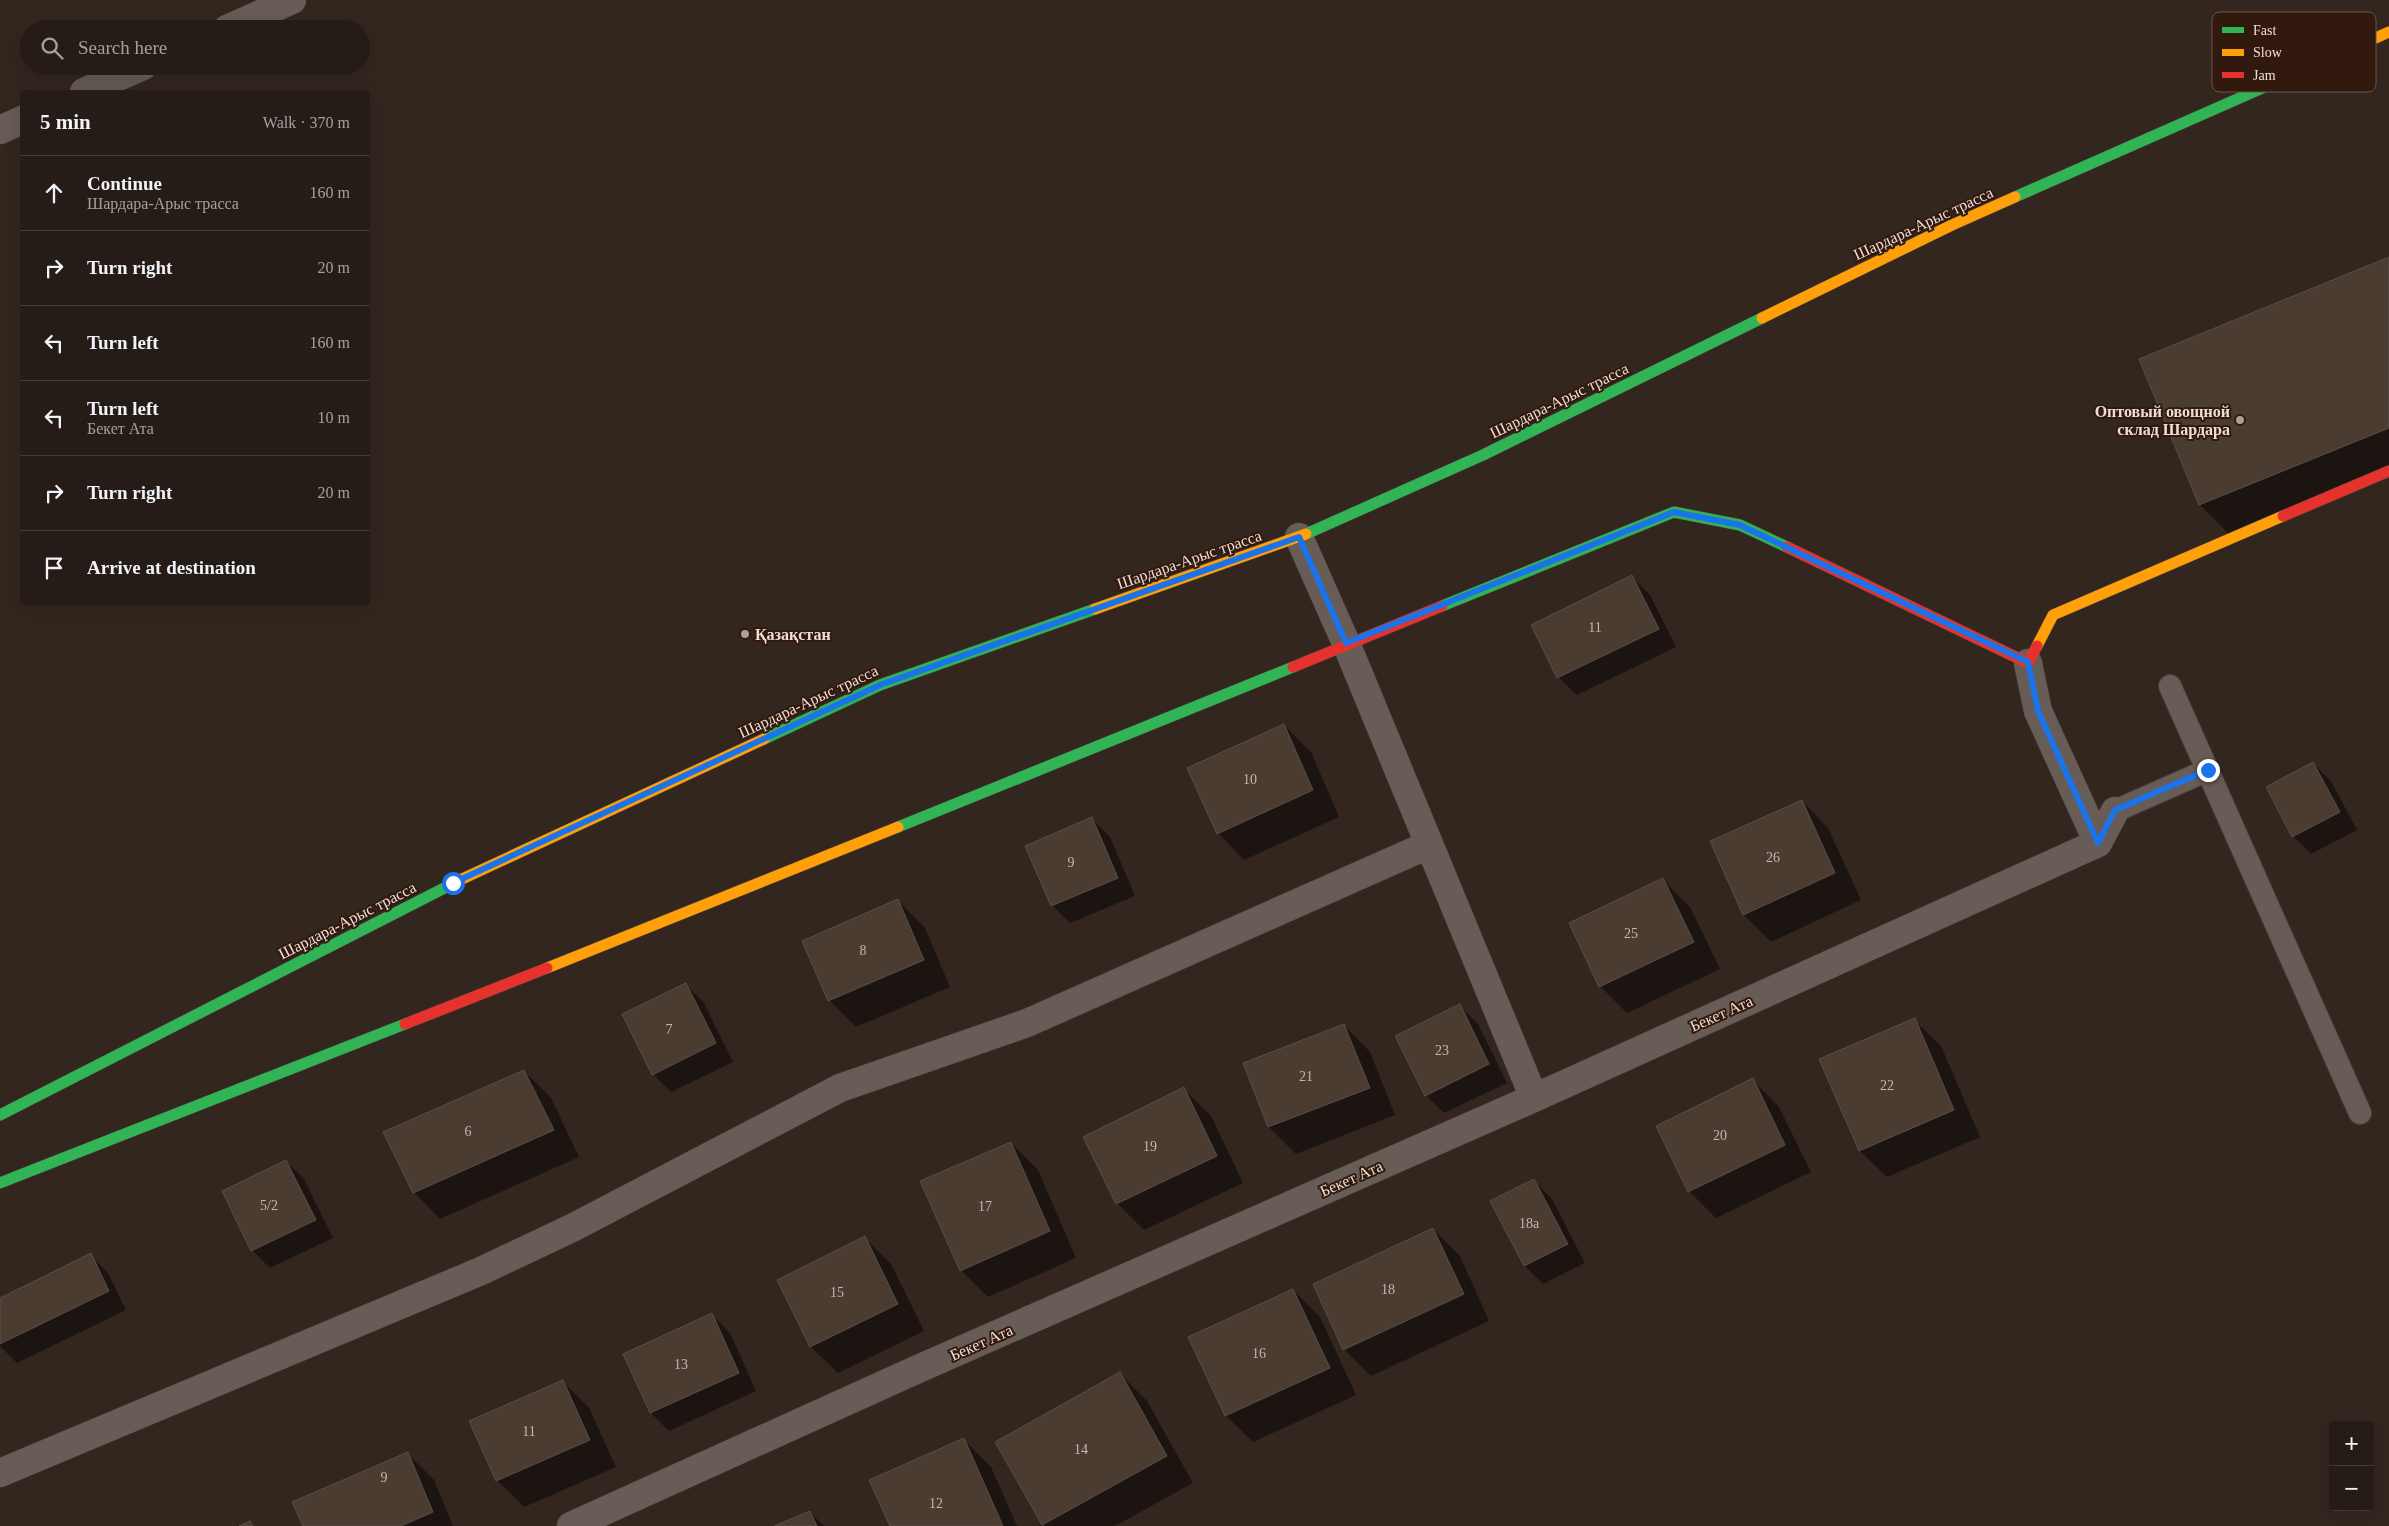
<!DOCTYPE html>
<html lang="en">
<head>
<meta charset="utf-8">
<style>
	body { margin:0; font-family:"Times New Roman",serif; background:#2e2520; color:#f1f3f6 }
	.controls { position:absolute; right:15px; bottom:15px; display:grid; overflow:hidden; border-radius:5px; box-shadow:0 5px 20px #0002 }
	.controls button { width:45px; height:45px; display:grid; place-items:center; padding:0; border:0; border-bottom:1px solid #423a36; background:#261c17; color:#f1f3f6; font:25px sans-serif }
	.stop { position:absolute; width:15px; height:15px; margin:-11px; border:4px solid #1a73e8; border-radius:50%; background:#fff }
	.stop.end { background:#1a73e8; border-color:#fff; box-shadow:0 1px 5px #0008 }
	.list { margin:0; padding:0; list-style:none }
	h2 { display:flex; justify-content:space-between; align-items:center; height:65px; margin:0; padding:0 20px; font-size:21px }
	h2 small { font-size:16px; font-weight:400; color:#a4a1a1 }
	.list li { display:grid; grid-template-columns:32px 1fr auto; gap:15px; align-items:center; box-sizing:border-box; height:75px; padding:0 20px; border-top:1px solid #423a36 }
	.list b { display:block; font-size:19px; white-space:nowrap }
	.list p { margin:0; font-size:16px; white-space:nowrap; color:#a4a1a1 }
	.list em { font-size:16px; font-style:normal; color:#a4a1a1 }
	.icon { flex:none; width:28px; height:28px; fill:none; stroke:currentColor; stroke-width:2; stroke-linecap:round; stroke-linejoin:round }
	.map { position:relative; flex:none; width:2389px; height:1526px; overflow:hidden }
	.search { position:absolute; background:#261c17; box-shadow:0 5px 20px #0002; left:20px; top:20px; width:350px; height:55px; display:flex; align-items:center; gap:12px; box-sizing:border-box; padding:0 18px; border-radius:28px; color:#a4a1a1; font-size:19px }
	.panel { position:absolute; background:#261c17; box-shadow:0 5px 20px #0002; left:20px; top:90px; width:350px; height:515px; border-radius:5px }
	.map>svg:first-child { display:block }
	.shadow { fill:#0007 }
	.building { fill:#4b3c32; stroke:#594e48 }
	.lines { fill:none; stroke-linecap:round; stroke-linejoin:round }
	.lane-casing { stroke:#4d403c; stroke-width:24 }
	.street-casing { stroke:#4d403c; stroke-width:29 }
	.fast-casing { stroke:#4d403c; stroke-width:12 }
	.slow-casing { stroke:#4d403c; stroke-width:12 }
	.jam-casing { stroke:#4d403c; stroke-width:12 }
	.lane { stroke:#675c56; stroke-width:22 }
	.street { stroke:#675c56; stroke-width:28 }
	.fast { stroke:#30b455; stroke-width:11 }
	.slow { stroke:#ff9f0a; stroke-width:11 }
	.jam { stroke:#e5322d; stroke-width:11 }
	.route { stroke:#1a73e8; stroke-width:6 }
	.poi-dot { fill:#ad9e97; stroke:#31190d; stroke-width:2 }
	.labels { text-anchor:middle; stroke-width:4; stroke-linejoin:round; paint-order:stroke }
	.number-label { font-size:14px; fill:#c6b6ae }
	.street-label { font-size:16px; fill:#efded7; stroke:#31190d }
	.poi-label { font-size:16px; font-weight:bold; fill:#efded7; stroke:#31190d; text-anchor:end }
	.key { fill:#31190d; stroke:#6a544a; stroke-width:1 }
	.key-label { font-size:14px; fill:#efded7 }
</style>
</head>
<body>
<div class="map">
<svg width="2389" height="1526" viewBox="0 0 2389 1526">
	<rect width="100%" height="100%" fill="#33261f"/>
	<!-- shadow -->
	<path class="shadow" d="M2389,258V477L2235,540L2200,505L2140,360Z
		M1632,577L1650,595L1676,647L1577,695L1558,677Z
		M1284,725L1311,752L1339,817L1244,860L1218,833Z
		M2313,763L2331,781L2357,830L2311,854L2293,836Z
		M1802,801L1828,828L1861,900L1771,942L1744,915L1711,842Z
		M1092,819L1110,837L1135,896L1070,923L1052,905Z
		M1663,880L1690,907L1720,969L1627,1013L1600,986Z
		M898,901L925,928L950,987L856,1027L829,1000Z
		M686,985L704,1003L733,1062L671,1092L653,1074Z
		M1460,1006L1478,1024L1507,1083L1444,1113L1426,1095Z
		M1914,1020L1941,1046L1980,1137L1887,1177L1860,1151Z
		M1344,1025L1370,1052L1395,1115L1296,1154L1269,1127L1244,1064Z
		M524,1071L551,1098L579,1157L440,1219L414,1192Z
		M1753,1080L1779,1107L1811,1172L1716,1218L1689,1191Z
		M1184,1089L1211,1116L1243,1183L1144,1230L1117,1203Z
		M1011,1143L1038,1170L1076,1258L988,1297L961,1270Z
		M286,1161L304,1179L333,1238L270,1268L252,1250Z
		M1534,1181L1552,1199L1585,1263L1543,1284L1525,1266L1492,1202Z
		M1433,1229L1460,1256L1489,1321L1371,1376L1344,1349Z
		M865,1238L891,1264L924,1331L838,1373L811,1347L778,1280Z
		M90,1255L108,1273L126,1310L17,1363L0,1346V1299Z
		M1293,1290L1320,1317L1356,1395L1253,1442L1226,1416L1190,1337Z
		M712,1315L730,1333L756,1391L669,1431L651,1413Z
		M1120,1374L1147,1401L1193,1483L1115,1526H1045L1043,1524Z
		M562,1381L589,1408L616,1467L524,1507L497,1480Z
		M964,1440L991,1467L1017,1526H891Z
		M407,1453L434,1480L453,1526H304Z
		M810,1512L824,1526H777Z"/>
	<!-- building -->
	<path class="building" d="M2389,257V428L2199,505L2139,359Z
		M1632,575L1659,629L1557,678L1531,625Z
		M1284,724L1313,790L1217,834L1187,768Z
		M2313,762L2340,812L2292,837L2266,787Z
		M1802,800L1835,873L1743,915L1710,841Z
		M1092,817L1118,878L1051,906L1025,846Z
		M1663,878L1694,942L1599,987L1569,923Z
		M898,899L924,960L828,1001L802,941Z
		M686,983L716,1043L652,1075L622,1014Z
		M1460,1004L1489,1064L1425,1096L1395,1036Z
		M1915,1018L1954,1110L1859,1151L1819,1059Z
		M1344,1024L1370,1088L1268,1127L1243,1063Z
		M524,1070L554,1130L413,1193L383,1132Z
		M1753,1078L1785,1145L1688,1192L1656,1126Z
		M1184,1087L1217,1156L1116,1204L1083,1137Z
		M1011,1142L1050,1231L960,1271L920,1181Z
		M286,1160L316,1220L251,1251L222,1191Z
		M1534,1179L1568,1244L1524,1266L1490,1201Z
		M1433,1228L1464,1294L1343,1350L1313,1284Z
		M865,1236L898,1304L810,1347L777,1280Z
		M91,1253L109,1291L0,1344V1298Z
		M1293,1289L1330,1368L1225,1416L1188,1337Z
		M712,1313L739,1373L650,1413L623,1354Z
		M1120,1372L1167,1456L1042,1525L995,1442Z
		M563,1380L590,1440L496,1481L469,1421Z
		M964,1438L1003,1526H890L869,1480Z
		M408,1452L433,1512L401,1526H303L292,1502Z
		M810,1511L817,1526H774Z
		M250,1521L253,1526H239Z"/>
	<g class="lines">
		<defs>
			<path id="lane" d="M2170,686L2360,1113
				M2115,811L2208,770"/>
			<path id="street" d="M227,29L292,0
				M84,92L143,66
				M0,130L22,120
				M1299,537L1346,643L1534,1098
				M2028,663L2038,711L2098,843
				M0,1473L481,1271L572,1228L840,1088L1027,1023L1428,845
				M571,1526L918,1369L1534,1098L2098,843L2115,811"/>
			<path id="fast" d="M2015,197L2285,78
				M1306,534L1483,455L1762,318
				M1442,606L1674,512L1740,525L1787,547
				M764,739L880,685L1095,609
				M898,827L1293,667
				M0,1115L462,879
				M0,1183L405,1024"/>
			<path id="slow" d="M2285,78L2389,32
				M1762,318L1952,225L2015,197
				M1095,609L1306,534
				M2037,646L2053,615L2283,516
				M462,879L764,739
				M547,968L898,827"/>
			<path id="jam" d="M2283,516L2389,471
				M1787,547L2028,663L2037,646
				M1293,667L1442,606
				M405,1024L547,968"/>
		</defs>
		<!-- lane casing -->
		<use href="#lane" class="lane-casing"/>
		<!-- street casing -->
		<use href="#street" class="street-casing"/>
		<!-- fast casing -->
		<use href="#fast" class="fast-casing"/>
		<!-- slow casing -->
		<use href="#slow" class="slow-casing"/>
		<!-- jam casing -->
		<use href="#jam" class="jam-casing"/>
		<!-- lane -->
		<use href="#lane" class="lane"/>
		<!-- street -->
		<use href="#street" class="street"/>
		<!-- fast -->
		<use href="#fast" class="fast"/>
		<!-- slow -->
		<use href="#slow" class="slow"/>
		<!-- jam -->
		<use href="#jam" class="jam"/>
	</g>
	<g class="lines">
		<!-- route -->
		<path class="route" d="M453,883L880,685L1299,537L1346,643L1674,512L1740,525L2028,662L2038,711L2098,843L2115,810L2208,770"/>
	</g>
	<!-- markers -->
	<g class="poi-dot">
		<circle cx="2240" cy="420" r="5"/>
		<circle cx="745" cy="634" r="5"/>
	</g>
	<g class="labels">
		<!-- number labels -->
		<g class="number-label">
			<text x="1595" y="632">11</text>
			<text x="1250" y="784">10</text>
			<text x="1773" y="862">26</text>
			<text x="1071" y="867">9</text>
			<text x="1631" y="938">25</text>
			<text x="863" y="955">8</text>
			<text x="669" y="1034">7</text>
			<text x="1442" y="1055">23</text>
			<text x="1306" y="1081">21</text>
			<text x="1887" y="1090">22</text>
			<text x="468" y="1136">6</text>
			<text x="1720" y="1140">20</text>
			<text x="1150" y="1151">19</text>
			<text x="269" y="1210">5/2</text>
			<text x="985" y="1211">17</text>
			<text x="1529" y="1228">18а</text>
			<text x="1388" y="1294">18</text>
			<text x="837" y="1297">15</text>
			<text x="1259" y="1358">16</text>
			<text x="681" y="1369">13</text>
			<text x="529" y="1436">11</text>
			<text x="1081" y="1454">14</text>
			<text x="384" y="1482">9</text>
			<text x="936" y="1508">12</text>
		</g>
		<!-- street labels -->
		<g class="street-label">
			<text transform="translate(1923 223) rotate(-25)" y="6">Шардара-Арыс трасса</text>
			<text transform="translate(1559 400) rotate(-26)" y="6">Шардара-Арыс трасса</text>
			<text transform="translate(1189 559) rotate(-19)" y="6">Шардара-Арыс трасса</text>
			<text transform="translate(808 701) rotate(-25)" y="6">Шардара-Арыс трасса</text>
			<text transform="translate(347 920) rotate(-27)" y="6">Шардара-Арыс трасса</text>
			<text transform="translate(1721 1013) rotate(-24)" y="6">Бекет Ата</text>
			<text transform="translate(1351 1178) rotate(-24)" y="6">Бекет Ата</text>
			<text transform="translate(981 1342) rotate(-24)" y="6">Бекет Ата</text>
		</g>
		<!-- poi labels -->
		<g class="poi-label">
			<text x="2230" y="417">Оптовый овощной<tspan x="2230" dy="18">склад Шардара</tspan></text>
			<text x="755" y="640" text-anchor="start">Қазақстан</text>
		</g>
	</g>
	<!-- legend -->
	<rect x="2212" y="12" width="164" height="80" rx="8" class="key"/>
	<rect x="2222" y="27" width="22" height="6" fill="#30b455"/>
	<rect x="2222" y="49" width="22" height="7" fill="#ff9f0a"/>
	<rect x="2222" y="72" width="22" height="6" fill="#e5322d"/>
	<g class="key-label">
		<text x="2253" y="35">Fast</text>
		<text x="2253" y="57">Slow</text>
		<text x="2253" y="80">Jam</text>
	</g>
</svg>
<div class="controls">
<button>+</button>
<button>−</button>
</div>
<div class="stop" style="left:453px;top:883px"></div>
<div class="stop end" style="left:2208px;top:770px"></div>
<div class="search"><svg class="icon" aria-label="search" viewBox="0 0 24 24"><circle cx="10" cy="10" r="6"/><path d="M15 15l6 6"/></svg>Search here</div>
<section class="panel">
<h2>5 min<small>Walk · 370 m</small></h2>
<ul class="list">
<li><svg class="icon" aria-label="ahead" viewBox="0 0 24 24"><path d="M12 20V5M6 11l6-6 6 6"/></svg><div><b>Continue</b><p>Шардара-Арыс трасса</p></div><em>160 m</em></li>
<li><svg class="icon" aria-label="right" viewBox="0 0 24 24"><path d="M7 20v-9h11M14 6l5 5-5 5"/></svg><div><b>Turn right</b></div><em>20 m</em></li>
<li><svg class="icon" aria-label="left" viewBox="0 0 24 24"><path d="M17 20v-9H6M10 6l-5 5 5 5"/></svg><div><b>Turn left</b></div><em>160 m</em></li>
<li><svg class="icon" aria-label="left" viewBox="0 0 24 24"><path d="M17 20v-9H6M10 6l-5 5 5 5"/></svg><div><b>Turn left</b><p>Бекет Ата</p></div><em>10 m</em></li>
<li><svg class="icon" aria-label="right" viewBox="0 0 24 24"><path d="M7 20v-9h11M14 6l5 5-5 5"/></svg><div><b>Turn right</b></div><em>20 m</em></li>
<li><svg class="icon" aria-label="arrive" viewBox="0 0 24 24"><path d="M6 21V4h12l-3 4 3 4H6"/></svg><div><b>Arrive at destination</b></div></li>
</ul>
</section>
</div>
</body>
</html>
